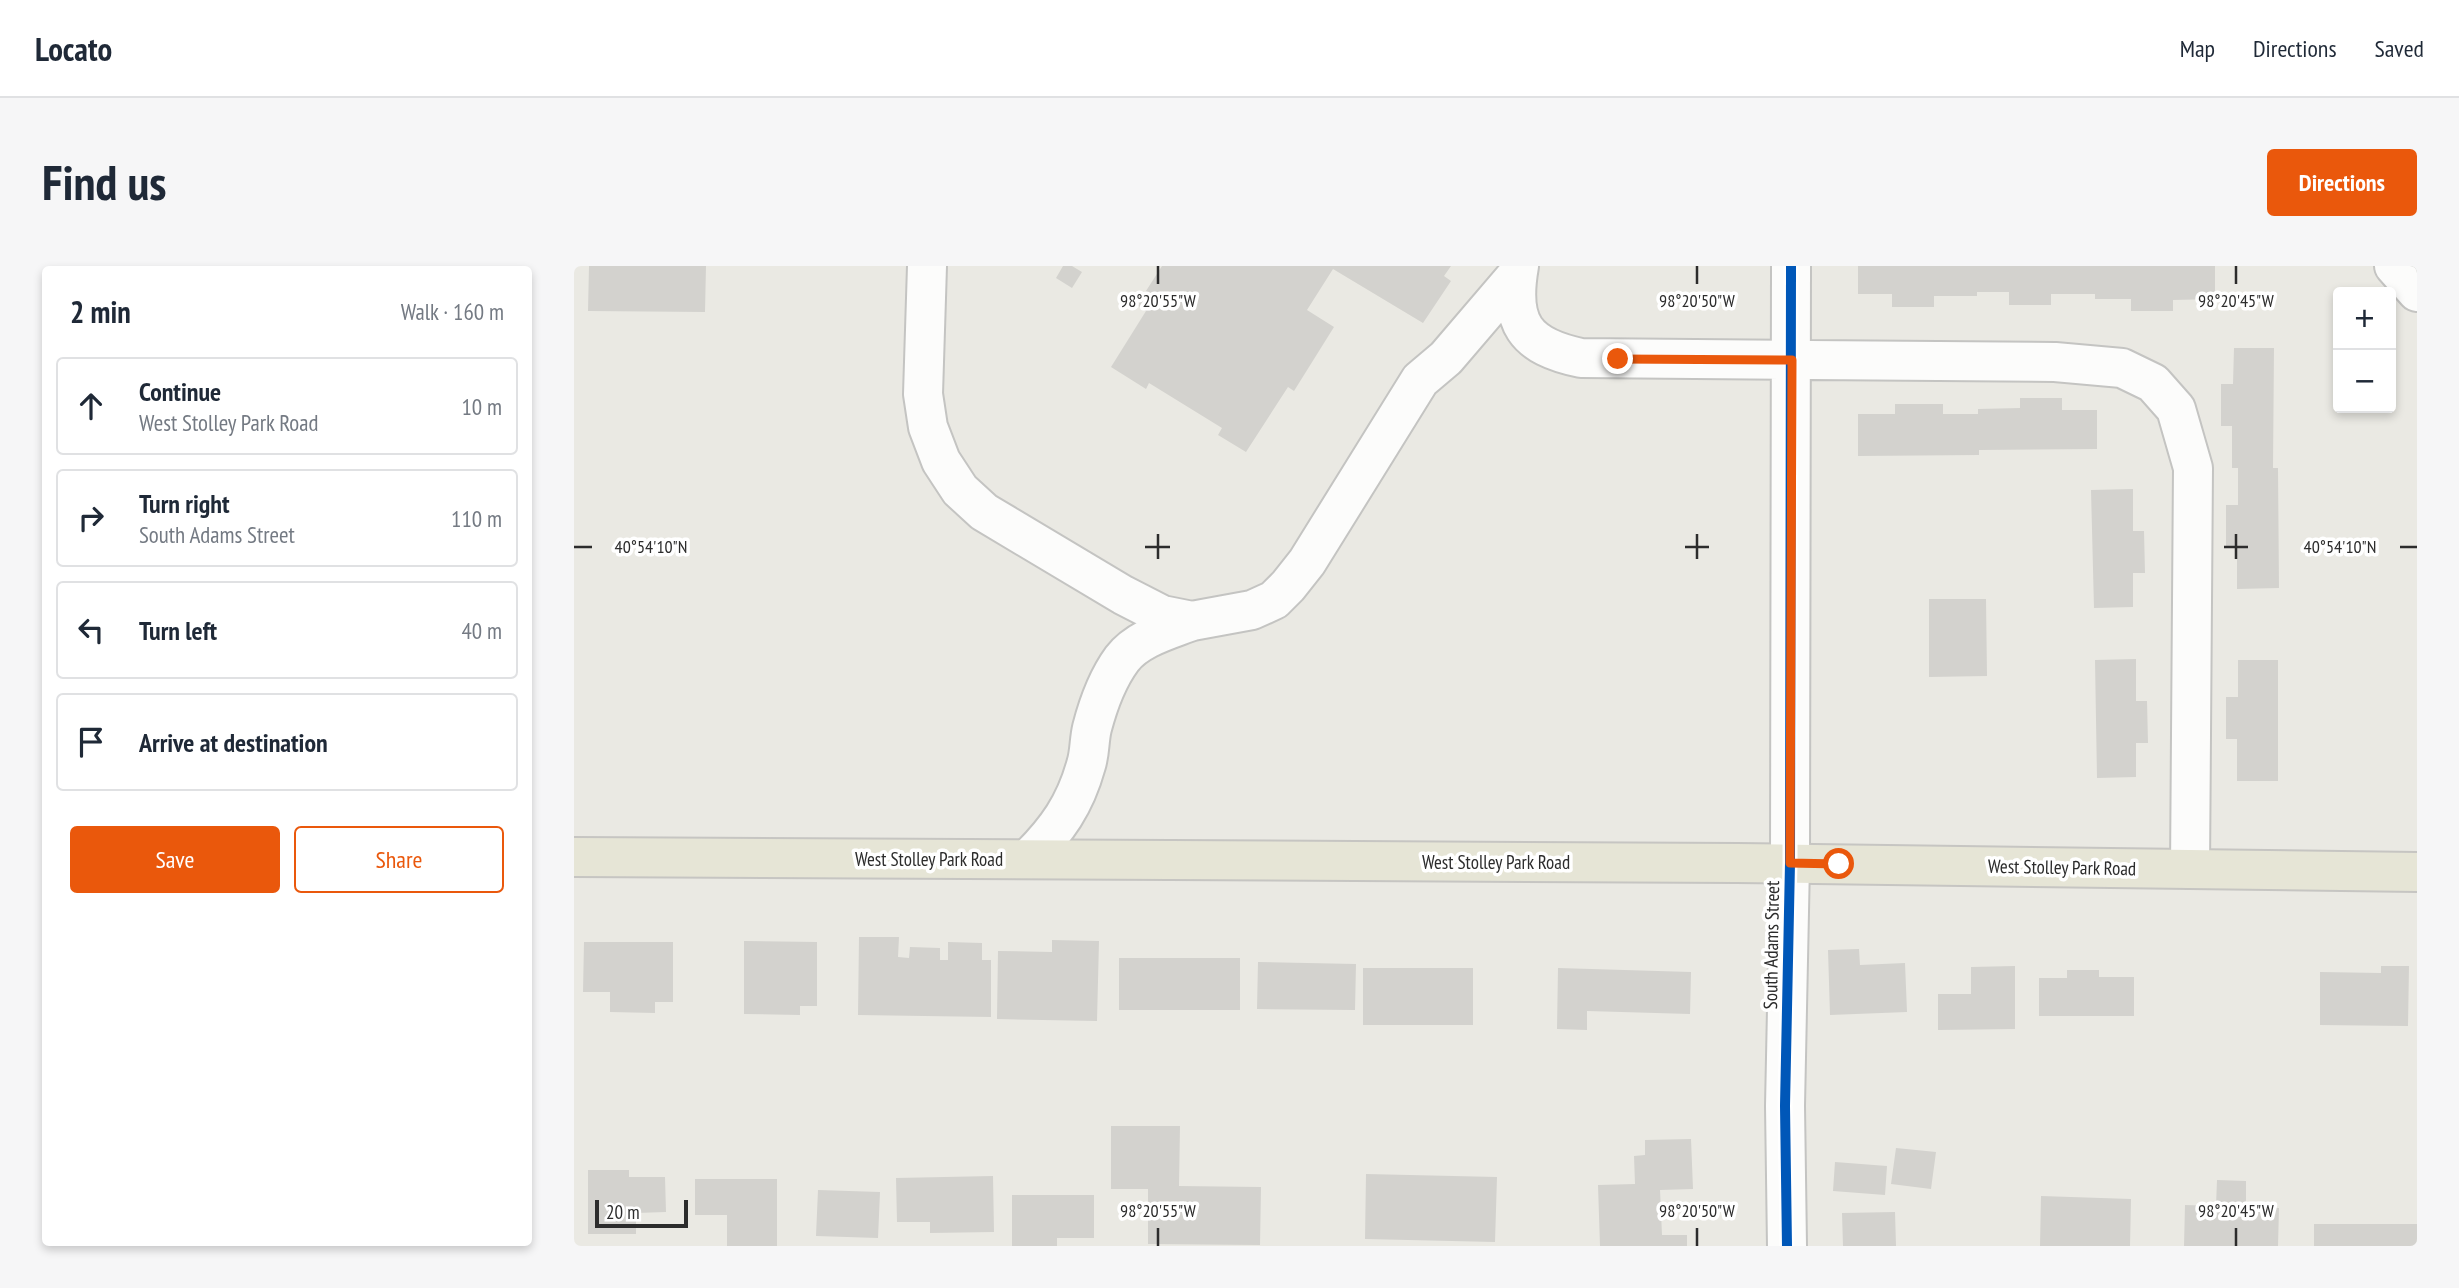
<!DOCTYPE html>
<html lang="en">
<head>
<meta charset="utf-8">
<style>
	body { margin:0; font-family:"PT Sans Narrow",sans-serif; background:#f6f6f7; color:#1f2937 }
	.controls { position:absolute; right:21px; top:21px; display:grid; overflow:hidden; border-radius:7px; box-shadow:0 4px 10px #0003 }
	.controls button { width:63px; height:63px; display:grid; place-items:center; padding:0; border:0; border-bottom:2px solid #e0e1e3; background:#fff; color:#1f2937; font:35px sans-serif }
	.scale { position:absolute; left:21px; bottom:18px; width:93px; box-sizing:border-box; padding-left:7px; border:4px solid #2c2c2c; border-top:0; font-size:19px; line-height:24px; white-space:nowrap; color:#2c2c2c; -webkit-text-stroke:5px #fff; paint-order:stroke }
	.stop { position:absolute; width:21px; height:21px; margin:-16px; border:5px solid #ea580c; border-radius:50%; background:#fff }
	.stop.end { background:#ea580c; border-color:#fff; box-shadow:0 2px 7px #0008 }
	.list { margin:0; padding:0; list-style:none }
	h2 { display:flex; justify-content:space-between; align-items:center; height:91px; margin:0; padding:0 28px; font-size:30px }
	h2 small { font-size:23px; font-weight:400; color:#747a83 }
	.list li { display:grid; grid-template-columns:46px 1fr auto; gap:21px; align-items:center; box-sizing:border-box; height:98px; margin:0 14px 14px; padding:0 14px; border:2px solid #e0e1e3; border-radius:7px }
	.list b { display:block; font-size:26px; white-space:nowrap }
	.list p { margin:0; font-size:23px; white-space:nowrap; color:#747a83 }
	.list em { font-size:23px; font-style:normal; color:#747a83 }
	.actions { display:flex; gap:14px; padding:21px 28px }
	.actions a { flex:1; padding:16px 0; border:2px solid #ea580c; border-radius:7px; text-align:center; font-size:24px; color:#ea580c }
	.actions .main { background:#ea580c; color:#fff }
	.icon { flex:none; width:38px; height:38px; fill:none; stroke:currentColor; stroke-width:2; stroke-linecap:round; stroke-linejoin:round }
	.map { position:relative; flex:none; width:1843px; height:980px; overflow:hidden; border-radius:7px }
	header { display:flex; align-items:center; gap:42px; box-sizing:border-box; height:98px; padding:0 35px; background:#fff; border-bottom:2px solid #e0e1e3 }
	header strong { font-size:33px }
	nav { display:flex; gap:38px; margin-inline-start:auto; font-size:24px }
	.intro { display:flex; align-items:center; justify-content:space-between; box-sizing:border-box; height:168px; padding:0 42px }
	h1 { margin:0; font-size:49px }
	.button { padding:18px 32px; border-radius:7px; background:#ea580c; color:#fff; font-size:24px; font-weight:700 }
	main { display:flex; gap:42px; padding:0 42px }
	aside { flex:1; background:#fff; border-radius:7px; box-shadow:0 4px 10px #0003 }
	.map>svg:first-child { display:block }
	.building { fill:#d3d2ce }
	.lines { fill:none; stroke-linecap:round; stroke-linejoin:round }
	.minor-casing { stroke:#c4c4c2; stroke-width:42 }
	.major-casing { stroke:#c6c5c2; stroke-width:42 }
	.minor { stroke:#fcfcfb; stroke-width:38 }
	.major { stroke:#e6e5d6; stroke-width:38 }
	.cycleway-casing { stroke:#fff; stroke-width:15 }
	.cycleway { stroke:#0057b8; stroke-width:10 }
	.route { stroke:#ea580c; stroke-width:9 }
	.ticks { fill:none; stroke:#2c2c2c; stroke-width:2.5 }
	.labels { text-anchor:middle; stroke-width:7; stroke-linejoin:round; paint-order:stroke }
	.street-label { font-size:19px; fill:#2c2c2c; stroke:#fff }
	.ticks-label { font-size:18px; text-anchor:middle; fill:#2c2c2c; stroke:#fff; stroke-width:7; stroke-linejoin:round; paint-order:stroke }
</style>
</head>
<body>
<header>
<strong>Locato</strong>
<nav><a>Map</a><a>Directions</a><a>Saved</a></nav>
</header>
<div class="intro"><h1>Find us</h1><a class="button">Directions</a></div>
<main>
<aside>
<h2>2 min<small>Walk · 160 m</small></h2>
<ul class="list">
<li><svg class="icon" aria-label="ahead" viewBox="0 0 24 24"><path d="M12 20V5M6 11l6-6 6 6"/></svg><div><b>Continue</b><p>West Stolley Park Road</p></div><em>10 m</em></li>
<li><svg class="icon" aria-label="right" viewBox="0 0 24 24"><path d="M7 20v-9h11M14 6l5 5-5 5"/></svg><div><b>Turn right</b><p>South Adams Street</p></div><em>110 m</em></li>
<li><svg class="icon" aria-label="left" viewBox="0 0 24 24"><path d="M17 20v-9H6M10 6l-5 5 5 5"/></svg><div><b>Turn left</b></div><em>40 m</em></li>
<li><svg class="icon" aria-label="arrive" viewBox="0 0 24 24"><path d="M6 21V4h12l-3 4 3 4H6"/></svg><div><b>Arrive at destination</b></div></li>
</ul>
<div class="actions"><a class="main">Save</a><a>Share</a></div>
</aside>
<div class="map">
<svg width="1843" height="980" viewBox="0 0 1843 980">
	<rect width="100%" height="100%" fill="#eae9e3"/>
	<!-- building -->
	<path class="building" d="M15,0H132L131,46L14,45Z
		M489,0H498L508,6L498,22L482,12Z
		M588,0H877L870,10L877,15L849,57L759,3L733,44L760,61L720,125L714,121L672,186L644,169L648,162L575,117L572,123L537,101L572,45L563,39Z
		M1284,0H1641V33L1599,34V45H1557V33H1521V28H1477V39H1435V26H1403V30H1360V41H1318V28H1284Z
		M1660,82H1700L1699,202H1704L1705,322L1663,323V281H1652V239H1664V202H1658V160H1647V118H1659Z
		M1446,132H1488V144H1523V183L1405,184V189L1284,190V148H1321V138H1369V148H1404V143L1446,142Z
		M1559,223V265H1570L1571,307H1559V341L1520,342L1517,224Z
		M1355,333H1412L1413,410L1355,411Z
		M1562,393V435H1573L1574,477H1562V511L1523,512L1521,394Z
		M1664,394H1704V515H1663V473H1652V431H1664Z
		M285,671H325L324,691L335,692L336,681L366,682V694H374V676L408,677V694H417V751L284,749Z
		M478,674L525,675L523,755L423,753L424,685L478,686Z
		M170,675L243,676V740H226V749L170,748Z
		M10,676H99V736H81V747L36,746V726H9Z
		M1285,683L1286,699L1331,697L1333,746L1256,749L1254,684Z
		M545,692H666V744H545Z
		M684,696L782,698L781,744L683,743Z
		M1441,700V763L1364,764V728H1397V701Z
		M1807,700H1835L1834,760L1746,759V706L1807,707Z
		M789,702H899V759H789Z
		M984,702L1117,706L1116,748L1013,745V764L983,763Z
		M1493,704H1525V711H1560V750H1465V712H1493Z
		M537,860H606L605,920L687,921L686,979L574,978V923H537Z
		M1117,873L1119,923L1086,924L1088,969H1113V980H1026L1024,919L1061,918L1060,890L1071,889V874Z
		M1322,882L1362,886L1357,923L1317,918Z
		M1261,896L1313,900L1311,929L1259,925Z
		M14,904H55V911H91L92,946L62,947V968H14Z
		M792,908L923,911L921,976L791,973Z
		M419,910L420,966L356,967V956H323L322,912Z
		M121,913H203V980H153V949H121Z
		M1643,914L1672,915V941L1705,942L1704,980H1610L1611,939L1642,940Z
		M244,924L306,926L304,972L242,970Z
		M438,929H520V972H483V980H438Z
		M1467,930L1557,933L1556,980H1466Z
		M1321,946L1322,980H1269L1268,947Z
		M1740,958H1843V980H1740Z"/>
	<g class="lines">
		<defs>
			<path id="minor" d="M353,0L349,128L354,161L367,195L386,224L410,246L549,329L588,349L618,355L678,344L700,334L714,320L733,296L846,114L872,92L943,9
				M945,0C935,57 950,80 1007,92L1481,96L1548,102L1579,117L1602,143L1619,202L1616,603
				M1820,0L1843,26
				M454,593C483,564 501,539 512,499C516,487 515,474 518,462C524,439 534,412 548,393C564,372 595,364 618,355
				M1213,980L1211,840L1216,597L1217,0"/>
			<path id="major" d="M0,591L1163,597L1843,606"/>
		</defs>
		<!-- minor casing -->
		<use href="#minor" class="minor-casing"/>
		<!-- major casing -->
		<use href="#major" class="major-casing"/>
		<!-- minor -->
		<use href="#minor" class="minor"/>
		<!-- major -->
		<use href="#major" class="major"/>
		<defs>
			<path id="cycleway" d="M1213,980L1211,840L1216,597L1217,0"/>
		</defs>
		<!-- cycleway casing -->
		<use href="#cycleway" class="cycleway-casing"/>
		<!-- cycleway -->
		<use href="#cycleway" class="cycleway"/>
	</g>
	<g class="lines">
		<!-- route -->
		<path class="route" d="M1044,93L1218,94L1216,597L1265,598"/>
	</g>
	<!-- ticks -->
	<path class="ticks" d="M584,0V18M1123,0V18M1662,0V18M584,268V293M1123,268V293M1662,268V293M0,281H18M571,281H596M1111,281H1135M1650,281H1674M1826,281H1843M584,962V980M1123,962V980M1662,962V980"/>
	<g class="labels">
		<!-- street labels -->
		<g class="street-label">
			<text x="355" y="600">West Stolley Park Road</text>
			<text x="922" y="603">West Stolley Park Road</text>
			<text transform="translate(1488 601) rotate(1)" y="7">West Stolley Park Road</text>
			<text transform="translate(1197 679) rotate(-89)" y="7">South Adams Street</text>
		</g>
	</g>
	<g class="ticks-label">
		<text x="584" y="41">98°20'55"W</text>
		<text x="1123" y="41">98°20'50"W</text>
		<text x="1662" y="41">98°20'45"W</text>
		<text x="77" y="287">40°54'10"N</text>
		<text x="1766" y="287">40°54'10"N</text>
		<text x="584" y="951">98°20'55"W</text>
		<text x="1123" y="951">98°20'50"W</text>
		<text x="1662" y="951">98°20'45"W</text>
	</g>
</svg>
<div class="controls">
<button>+</button>
<button>−</button>
</div>
<div class="scale">20 m</div>
<div class="stop" style="left:1265px;top:598px"></div>
<div class="stop end" style="left:1044px;top:93px"></div>
</div>
</main>
</body>
</html>
